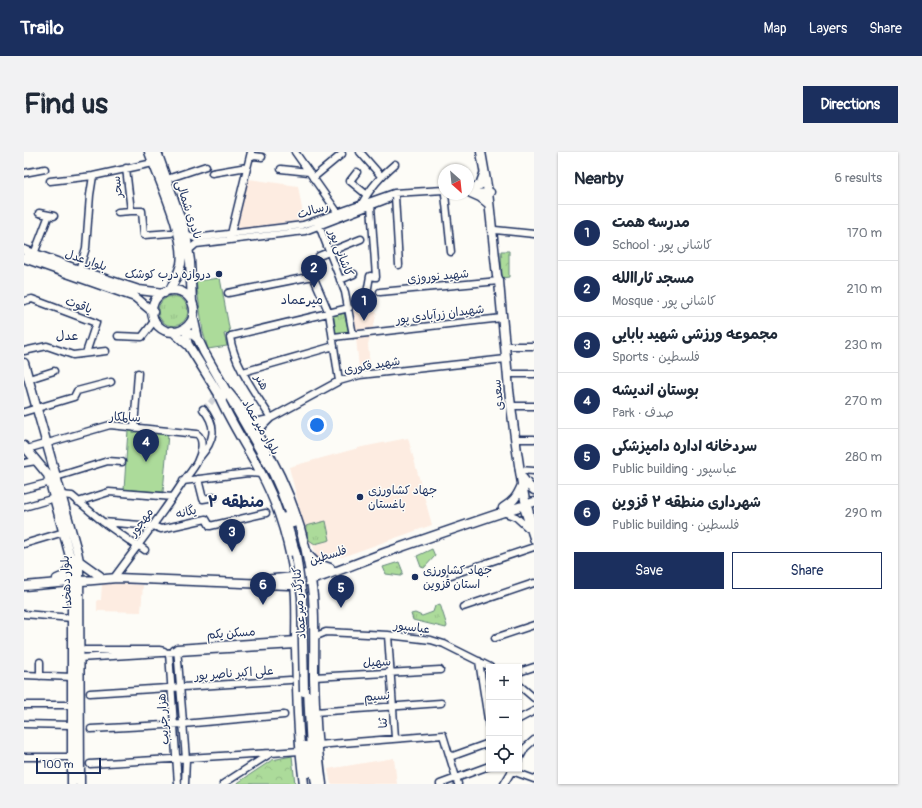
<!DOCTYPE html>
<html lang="en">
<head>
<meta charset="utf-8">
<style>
	body { margin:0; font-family:Pangolin,"Playpen Sans Arabic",sans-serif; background:#f2f2f3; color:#1f2937 }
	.controls { position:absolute; right:12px; bottom:12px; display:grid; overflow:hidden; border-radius:0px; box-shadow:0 1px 3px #0004 }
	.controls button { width:36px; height:36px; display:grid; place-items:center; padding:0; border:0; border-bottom:1px solid #e0e1e3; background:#fff; color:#1f2937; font:20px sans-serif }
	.compass { position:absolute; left:414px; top:12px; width:36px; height:36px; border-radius:50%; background:#fff; box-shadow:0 1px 3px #0004; rotate:153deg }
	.scale { position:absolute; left:12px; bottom:10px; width:65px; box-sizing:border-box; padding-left:4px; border:2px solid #1b2f5e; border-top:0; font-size:11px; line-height:14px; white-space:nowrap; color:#1b2f5e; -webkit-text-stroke:3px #fdfcf7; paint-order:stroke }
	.you { position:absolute; left:293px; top:273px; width:14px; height:14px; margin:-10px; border:3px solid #fff; border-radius:50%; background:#1a73e8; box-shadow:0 0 0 6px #1a73e833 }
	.badge { display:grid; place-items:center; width:26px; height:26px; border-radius:50%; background:#1b2f5e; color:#fff; font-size:13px; font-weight:700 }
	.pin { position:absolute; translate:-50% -33px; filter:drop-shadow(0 1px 2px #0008) }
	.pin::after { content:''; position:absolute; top:21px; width:14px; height:12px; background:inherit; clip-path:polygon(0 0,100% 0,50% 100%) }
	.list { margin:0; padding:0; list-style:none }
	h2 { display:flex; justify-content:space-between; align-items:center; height:52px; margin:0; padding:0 16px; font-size:17px }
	h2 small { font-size:13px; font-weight:400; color:#747a83 }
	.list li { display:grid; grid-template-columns:26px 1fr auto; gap:12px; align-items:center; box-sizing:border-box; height:56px; padding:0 16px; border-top:1px solid #e0e1e3 }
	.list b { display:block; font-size:15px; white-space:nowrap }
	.list p { margin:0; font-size:13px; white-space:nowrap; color:#747a83 }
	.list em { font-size:13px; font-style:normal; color:#747a83 }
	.actions { display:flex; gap:8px; padding:12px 16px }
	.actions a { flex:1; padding:9px 0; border:1px solid #1b2f5e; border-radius:0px; text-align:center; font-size:14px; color:#1b2f5e }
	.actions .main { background:#1b2f5e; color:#fff }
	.icon { flex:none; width:22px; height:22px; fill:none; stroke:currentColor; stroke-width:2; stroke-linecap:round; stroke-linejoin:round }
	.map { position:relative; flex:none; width:510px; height:632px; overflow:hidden; border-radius:0px }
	header { display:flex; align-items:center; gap:24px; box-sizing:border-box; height:56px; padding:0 20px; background:#1b2f5e; color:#fff }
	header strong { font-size:19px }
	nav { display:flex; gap:22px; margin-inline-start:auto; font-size:14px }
	.intro { display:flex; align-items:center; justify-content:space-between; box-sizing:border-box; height:96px; padding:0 24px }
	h1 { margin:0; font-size:28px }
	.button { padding:10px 18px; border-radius:0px; background:#1b2f5e; color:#fff; font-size:14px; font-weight:700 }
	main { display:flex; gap:24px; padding:0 24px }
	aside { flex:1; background:#fff; border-radius:0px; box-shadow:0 1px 3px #0004 }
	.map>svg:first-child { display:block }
	.built { fill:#fdece1 }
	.grass { fill:url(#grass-tufts); stroke:#64857c }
	.forest { fill:url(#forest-crowns); stroke:#64857c }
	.park { fill:#acdb9a; stroke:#64857c }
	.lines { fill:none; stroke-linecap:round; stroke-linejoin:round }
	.minor-tunnel { stroke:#d0d3d8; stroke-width:6; stroke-dasharray:6 3; stroke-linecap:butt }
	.minor-casing { stroke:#1b2f5e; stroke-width:9 }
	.major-casing { stroke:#1b2f5e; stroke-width:11 }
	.minor { stroke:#fdfcf7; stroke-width:6 }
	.major { stroke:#fdfcf7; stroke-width:8 }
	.major-bridge-casing { stroke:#1b2f5e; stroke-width:11; stroke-linecap:butt }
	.major-bridge { stroke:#fdfcf7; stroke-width:8 }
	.poi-dot { fill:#1b2f5e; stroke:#fdfcf7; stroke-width:1.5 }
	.labels { text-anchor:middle; stroke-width:3; stroke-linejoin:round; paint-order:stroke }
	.street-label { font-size:12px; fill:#1b2f5e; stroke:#fdfcf7 }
	.poi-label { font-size:12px; fill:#1b2f5e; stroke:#fdfcf7; text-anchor:start }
	.neighbourhood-label { font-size:13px; fill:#1b2f5e; stroke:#fdfcf7 }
	.district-label { font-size:16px; font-weight:bold; fill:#1b2f5e; stroke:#fdfcf7 }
</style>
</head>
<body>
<header>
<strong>Trailo</strong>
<nav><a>Map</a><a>Layers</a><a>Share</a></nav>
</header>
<div class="intro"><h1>Find us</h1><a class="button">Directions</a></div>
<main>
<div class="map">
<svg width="510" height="632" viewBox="0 0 510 632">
	<defs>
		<pattern id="grass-tufts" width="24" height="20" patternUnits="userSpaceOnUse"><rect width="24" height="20" fill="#acdb9a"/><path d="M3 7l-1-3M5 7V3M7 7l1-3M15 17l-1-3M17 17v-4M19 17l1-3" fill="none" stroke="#93bc87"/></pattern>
		<pattern id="forest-crowns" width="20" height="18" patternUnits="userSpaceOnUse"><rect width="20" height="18" fill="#acdb9a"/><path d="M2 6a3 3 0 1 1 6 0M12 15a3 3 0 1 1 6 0" fill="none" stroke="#93bc87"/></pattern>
	</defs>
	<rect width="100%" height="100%" fill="#fdfcf7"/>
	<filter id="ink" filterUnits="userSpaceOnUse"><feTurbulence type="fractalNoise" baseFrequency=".025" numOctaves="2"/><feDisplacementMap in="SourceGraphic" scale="8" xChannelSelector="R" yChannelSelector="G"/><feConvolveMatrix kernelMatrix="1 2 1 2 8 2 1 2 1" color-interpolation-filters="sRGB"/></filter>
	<g filter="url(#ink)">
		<!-- built -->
		<path class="built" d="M225,27L274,34L280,68L215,77L213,71Z
			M335,158L353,160L349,177L331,179L328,159Z
			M347,184L344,192L346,215L335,216L332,186Z
			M384,286L408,373L318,405L314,404L300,408L293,406L289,394L284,390L265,315L338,295Z
			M78,431L119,433L117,460L73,459V448H77Z
			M370,606L373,632H307L304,617Z"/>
		<!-- grass -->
		<path class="grass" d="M134 159a15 15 0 1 1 30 0a15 15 0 1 1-30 0Z
			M320,161L325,181L310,183L307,164Z
			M302,369L306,388L291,392L285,388L282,374Z
			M408,397L411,404L400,416L397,415L393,404Z
			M375,410L379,420L377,424L362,422L359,415Z
			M416,452L423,474L422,476L389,468L387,462L391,461L398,464L409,460L411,454Z"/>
		<!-- forest -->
		<path class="forest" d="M477,99H485V125L478,126Z
			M268,604L271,632H212L248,608Z"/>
		<!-- park -->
		<path class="park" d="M196,126L206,181L200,182L203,194L184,197L179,180L172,129Z
			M104,278L144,282L139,340L100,338Z"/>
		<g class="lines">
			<!-- minor-tunnel -->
			<path class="minor-tunnel" d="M179,257C188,251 193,245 189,235"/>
			<defs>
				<path id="minor" d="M271,0L314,61
					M336,0L357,24
					M226,6L230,4L238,5
					M102,16L107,59H118L120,83L147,81
					M257,17L285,20
					M333,20L326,29L343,43
					M0,21L21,17
					M188,21L223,15
					M289,26L318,2
					M143,27L182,14
					M26,29L69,24L129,11
					M448,41L467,40
					M421,42L427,100
					M371,44L375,113
					M337,53C347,35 356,25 371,12
					M94,60L107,59
					M15,61L25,63
					M294,71L321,140L329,183
					M471,78L510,82
					M162,82L171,86L279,73L370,41L420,38
					M206,86L227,0
					M165,98L172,92L281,79L364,47
					M10,102L25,63L30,64
					M295,104L337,87
					M55,118L62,96L66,43L69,24
					M316,128L330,122
					M356,140L475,129
					M204,141L289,124L305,161L315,229
					M343,141L346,124L352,125L347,54
					M0,149L8,147L72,171L62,201
					M94,184L118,185L131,168
					M309,185L478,166
					M481,194H510
					M0,199L23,194L49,203L82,199
					M219,220L310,194
					M484,222H510
					M5,227L30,219
					M487,254H510
					M0,260L50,245L53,239L87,230
					M247,266C232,242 210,213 206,185L207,184L325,156
					M227,271L245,267
					M110,276L114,221
					M233,282L237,276L247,266L315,229L336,223L482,207
					M491,287H510
					M3,297L86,273L173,282C181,288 177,302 173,310C169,318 162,325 157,333C137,364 114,393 92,423
					M176,305C190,289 194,275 179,257
					M0,311L12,309
					M495,318L510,319
					M32,325L84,309L98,310
					M174,327L179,347L191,345
					M159,329L224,321L238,322
					M0,337L27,330
					M37,343L48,344L79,370L113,394
					M54,350L85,340L149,345
					M502,353L500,358L510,389
					M502,353L505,357L509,374
					M0,355L31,346
					M479,360L492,365L504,376
					M79,370L129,374L137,377L182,367L186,374L242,361
					M0,392L40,380
					M114,393L121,398
					M427,423L510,395
					M439,455L510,431
					M0,462L48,466
					M364,483L371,586
					M290,485L302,480L364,483L407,488L420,492L466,515
					M471,486L510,473
					M153,496L162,607L161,632
					M61,498H135L140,499
					M150,498L153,496L272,488
					M145,501L154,632
					M55,506L272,493
					M455,509L465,574
					M495,520L510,515
					M0,523L48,525
					M16,524V510
					M290,525L416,518
					M495,533L510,546
					M66,541L266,528
					M0,553H48
					M291,560L417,551
					M495,567L510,559
					M0,572L48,573
					M67,577L159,572L260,563
					M293,593L419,583L434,632
					M0,605H48
					M426,605L465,591
					M495,607L501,596L510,588
					M66,612L247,601
					M488,619L510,627
					M199,632L247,601L276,599
					M416,632L465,614
					M480,632L489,617"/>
				<path id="major" d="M125,0C135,28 162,85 157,112C155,121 150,130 146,138
					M133,0L162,82L166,109L168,150
					M457,0L464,40L473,124L475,129C478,166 482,202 485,238C490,277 494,315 502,353
					M446,37L456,33L460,22
					M447,41L456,45L465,52
					M0,98L63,121L115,138L140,141
					M0,106L111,145L129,160
					M128 159a21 21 0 1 1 42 0a21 21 0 1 1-42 0Z
					M169,164L174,187L180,200L249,321L257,339L269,371
					M148,179L165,194L198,247
					M164,193L162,185L164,181L169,183L174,187
					M0,211L53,399L55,409L56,632
					M204,240C216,254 225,269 235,285C265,334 284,387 289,444C291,471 290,499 290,526C291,562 293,597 298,632
					M195,244C207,271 223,295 237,321C251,347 261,377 267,406C274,437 272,465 272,496C273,541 274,587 280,632
					M0,294L24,323L48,412V632
					M497,324L505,334L510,338
					M479,356C489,350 493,345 498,333
					M261,365L272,403
					M283,402L292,411L306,416
					M55,409L76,424
					M33,427L40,424L48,413
					M240,428L270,425L301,417
					M0,434L93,426L265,433C299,427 331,411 363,400C412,383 461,366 510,350
					M284,537L287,599L292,632
					M281,594L283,621"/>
			</defs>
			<!-- minor casing -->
			<use href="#minor" class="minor-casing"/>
			<!-- major casing -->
			<use href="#major" class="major-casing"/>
			<!-- minor -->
			<use href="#minor" class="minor"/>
			<!-- major -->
			<use href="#major" class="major"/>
			<defs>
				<path id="major-bridge" d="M272,403L278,445L280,540"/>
			</defs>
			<!-- major-bridge casing -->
			<use href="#major-bridge" class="major-bridge-casing"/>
			<!-- major-bridge -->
			<use href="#major-bridge" class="major-bridge"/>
		</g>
	</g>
	<!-- markers -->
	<g class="poi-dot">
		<circle cx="195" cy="122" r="4"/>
		<circle cx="336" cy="345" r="4"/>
		<circle cx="391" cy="425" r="4"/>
	</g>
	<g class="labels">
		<!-- street labels -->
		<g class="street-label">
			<text transform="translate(93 35) rotate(-97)" y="4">سحر</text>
			<text transform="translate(165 58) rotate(72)" y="4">نادری شمالی</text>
			<text transform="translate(289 58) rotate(-17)" y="4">رسالت</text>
			<text transform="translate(317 101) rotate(69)" y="4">کاشانی پور</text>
			<text transform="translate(62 108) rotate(19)" y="4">بلوار عدل</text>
			<text transform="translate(414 124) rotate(-5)" y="4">شهید نوروزی</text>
			<text transform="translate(55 153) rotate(20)" y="4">یاقوت</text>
			<text transform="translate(416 162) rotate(-7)" y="4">شهیدان زرآبادی پور</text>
			<text transform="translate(348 213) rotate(-9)" y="4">شهید فکوری</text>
			<text transform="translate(238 230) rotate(60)" y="4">هنر</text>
			<text transform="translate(474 243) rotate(-96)" y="4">سعدی</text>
			<text transform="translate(101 265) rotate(2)" y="4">سالمکار</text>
			<text transform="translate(237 275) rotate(60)" y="4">بلوار میرعماد</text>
			<text transform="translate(162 360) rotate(-13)" y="4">یگانه</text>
			<text transform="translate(117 370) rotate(-53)" y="4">مهجور</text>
			<text transform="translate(304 403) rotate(-17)" y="4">فلسطین</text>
			<text transform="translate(42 430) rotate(-93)" y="4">بلوار دهخدا</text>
			<text transform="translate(275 451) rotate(-94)" y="4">کنارگذر میرعماد</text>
			<text transform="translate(388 475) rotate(7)" y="4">عباسپور</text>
			<text transform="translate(207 481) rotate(-4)" y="4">مسکن یکم</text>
			<text transform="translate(353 510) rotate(-3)" y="4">سهیل</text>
			<text transform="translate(210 521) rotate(-4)" y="4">علی اکبر ناصر پور</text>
			<text transform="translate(353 544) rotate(-4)" y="4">نسیم</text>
			<text transform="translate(139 567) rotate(-94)" y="4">هزار جریب</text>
			<text transform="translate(359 571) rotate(-94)" y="4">ثنا</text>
		</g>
		<!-- poi labels -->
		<g class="poi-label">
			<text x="187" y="126" text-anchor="end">دروازه درب کوشک</text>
			<text x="344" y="342">جهاد کشاورزی<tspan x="344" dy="14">باغستان</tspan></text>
			<text x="399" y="422">جهاد کشاورزی<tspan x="399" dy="14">استان قزوین</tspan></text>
		</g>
		<!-- neighbourhood labels -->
		<g class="neighbourhood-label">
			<text x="278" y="152">میرعماد</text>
			<text x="43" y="188">عدل</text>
		</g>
		<!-- district labels -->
		<g class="district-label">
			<text x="212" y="355">منطقه ۲</text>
		</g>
	</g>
</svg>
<div class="controls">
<button>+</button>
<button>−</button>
<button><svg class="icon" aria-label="locate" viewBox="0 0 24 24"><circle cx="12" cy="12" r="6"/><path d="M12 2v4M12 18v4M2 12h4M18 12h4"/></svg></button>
</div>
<svg class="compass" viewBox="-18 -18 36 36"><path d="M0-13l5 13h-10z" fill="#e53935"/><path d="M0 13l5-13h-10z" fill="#747a83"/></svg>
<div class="scale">100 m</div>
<div class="you"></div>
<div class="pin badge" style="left:340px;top:169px">1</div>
<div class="pin badge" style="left:290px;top:136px">2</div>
<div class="pin badge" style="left:208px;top:400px">3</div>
<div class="pin badge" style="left:122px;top:310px">4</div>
<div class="pin badge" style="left:317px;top:456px">5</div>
<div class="pin badge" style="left:239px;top:453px">6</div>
</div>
<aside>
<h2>Nearby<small>6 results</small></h2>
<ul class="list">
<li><span class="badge">1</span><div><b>مدرسه همت</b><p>School · کاشانی پور</p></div><em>170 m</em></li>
<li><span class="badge">2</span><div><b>مسجد ثاراالله</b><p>Mosque · کاشانی پور</p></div><em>210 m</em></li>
<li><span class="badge">3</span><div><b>مجموعه ورزشی شهید بابایی</b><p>Sports · فلسطین</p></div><em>230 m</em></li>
<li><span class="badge">4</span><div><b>بوستان اندیشه</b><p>Park · صدف</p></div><em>270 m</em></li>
<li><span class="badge">5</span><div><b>سردخانه اداره دامپزشکی</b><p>Public building · عباسپور</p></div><em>280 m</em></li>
<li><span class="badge">6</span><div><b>شهرداری منطقه ۲ قزوین</b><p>Public building · فلسطین</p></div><em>290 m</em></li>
</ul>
<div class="actions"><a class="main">Save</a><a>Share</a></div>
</aside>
</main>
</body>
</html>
